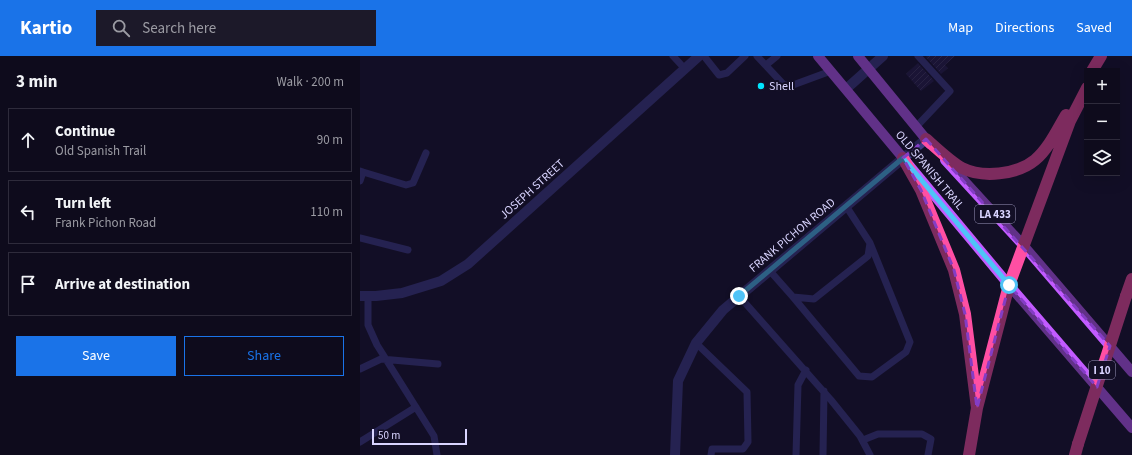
<!DOCTYPE html>
<html lang="en">
<head>
<meta charset="utf-8">
<style>
	body { margin:0; font-family:"Source Sans 3",sans-serif; background:#1c1929; color:#f1f3f6 }
	.controls { position:absolute; right:12px; top:12px; display:grid; overflow:hidden; border-radius:0px; box-shadow:0 4px 16px #0002 }
	.controls button { width:36px; height:36px; display:grid; place-items:center; padding:0; border:0; border-bottom:1px solid #2e2b3b; background:#0e0b1c; color:#f1f3f6; font:20px sans-serif }
	.scale { position:absolute; left:12px; bottom:10px; width:95px; box-sizing:border-box; padding-left:4px; border:2px solid #d9d4ff; border-top:0; font-size:11px; line-height:14px; white-space:nowrap; color:#d9d4ff; -webkit-text-stroke:3px #130f26; paint-order:stroke }
	.stop { position:absolute; width:12px; height:12px; margin:-9px; border:3px solid #4fc3f7; border-radius:50%; background:#fff }
	.stop.end { background:#4fc3f7; border-color:#fff; box-shadow:0 1px 4px #0008 }
	.list { margin:0; padding:0; list-style:none }
	h2 { display:flex; justify-content:space-between; align-items:center; height:52px; margin:0; padding:0 16px; font-size:17px }
	h2 small { font-size:13px; font-weight:400; color:#9b9ba3 }
	.list li { display:grid; grid-template-columns:26px 1fr auto; gap:12px; align-items:center; box-sizing:border-box; height:64px; margin:0 8px 8px; padding:0 8px; border:1px solid #2e2b3b; border-radius:0px }
	.list b { display:block; font-size:15px; white-space:nowrap }
	.list p { margin:0; font-size:13px; white-space:nowrap; color:#9b9ba3 }
	.list em { font-size:13px; font-style:normal; color:#9b9ba3 }
	.actions { display:flex; gap:8px; padding:12px 16px }
	.actions a { flex:1; padding:9px 0; border:1px solid #1a73e8; border-radius:0px; text-align:center; font-size:14px; color:#1a73e8 }
	.actions .main { background:#1a73e8; color:#fff }
	.icon { flex:none; width:22px; height:22px; fill:none; stroke:currentColor; stroke-width:2; stroke-linecap:round; stroke-linejoin:round }
	.map { position:relative; flex:none; width:772px; height:399px; overflow:hidden }
	header { display:flex; align-items:center; gap:24px; box-sizing:border-box; height:56px; padding:0 20px; background:#1a73e8; color:#fff }
	header strong { font-size:19px }
	nav { display:flex; gap:22px; margin-inline-start:auto; font-size:14px }
	.search { width:280px; height:36px; background:#1c1929; display:flex; align-items:center; gap:10px; box-sizing:border-box; padding:0 14px; border-radius:0px; color:#9b9ba3; font-size:15px }
	main { display:flex }
	aside { flex:1; background:#0e0b1c }
	.map>svg:first-child { display:block }
	.building { fill:url(#building-hatch) }
	.lines { fill:none; stroke-linecap:round; stroke-linejoin:round }
	.lane { stroke:#3d3a85; stroke-width:7 }
	.street { stroke:#3d3a85; stroke-width:10 }
	.primary { stroke:#c25bff; stroke-width:10 }
	.highway { stroke:#ff4fa3; stroke-width:12 }
	.highway-bridge { stroke:#ff4fa3; stroke-width:12 }
	.route { stroke:#4fc3f7; stroke-width:5 }
	.marked { fill:none; stroke:#843dc5; stroke-width:3; stroke-dasharray:8 5; stroke-linejoin:round }
	.poi-dot { fill:#00e5ff; stroke:#130f26; stroke-width:1.5 }
	.labels { text-anchor:middle; stroke-width:4; stroke-linejoin:round; paint-order:stroke }
	.shield { fill:#130f26; stroke:#9e99be; stroke-width:1 }
	.shield-label { font-size:11px; font-weight:bold; fill:#d9d4ff }
	.poi-label { font-size:12px; fill:#d9d4ff; stroke:#130f26; text-anchor:start }
	.street-label { font-size:12px; fill:#d9d4ff; stroke:#130f26 }
</style>
</head>
<body>
<header>
<strong>Kartio</strong>
<div class="search"><svg class="icon" aria-label="search" viewBox="0 0 24 24"><circle cx="10" cy="10" r="6"/><path d="M15 15l6 6"/></svg>Search here</div>
<nav><a>Map</a><a>Directions</a><a>Saved</a></nav>
</header>
<main>
<aside>
<h2>3 min<small>Walk · 200 m</small></h2>
<ul class="list">
<li><svg class="icon" aria-label="ahead" viewBox="0 0 24 24"><path d="M12 20V5M6 11l6-6 6 6"/></svg><div><b>Continue</b><p>Old Spanish Trail</p></div><em>90 m</em></li>
<li><svg class="icon" aria-label="left" viewBox="0 0 24 24"><path d="M17 20v-9H6M10 6l-5 5 5 5"/></svg><div><b>Turn left</b><p>Frank Pichon Road</p></div><em>110 m</em></li>
<li><svg class="icon" aria-label="arrive" viewBox="0 0 24 24"><path d="M6 21V4h12l-3 4 3 4H6"/></svg><div><b>Arrive at destination</b></div></li>
</ul>
<div class="actions"><a class="main">Save</a><a>Share</a></div>
</aside>
<div class="map">
<svg width="772" height="399" viewBox="0 0 772 399">
	<defs>
		<pattern id="building-hatch" width="6" height="6" patternUnits="userSpaceOnUse"><rect width="6" height="6" fill="#241b47"/><path d="M-1 1l2-2M0 6l6-6M5 7l2-2" fill="none" stroke="#433b63"/></pattern>
	</defs>
	<rect width="100%" height="100%" fill="#130f26"/>
	<!-- building -->
	<path class="building" d="M567,0H595L585,9L588,12L581,18L566,1Z
		M558,7L574,25L561,35L546,18Z"/>
	<g class="lines">
		<!-- lane -->
		<path class="lane" d="M313,0L325,13
			M344,0L359,19L367,17L385,0
			M397,0L424,29H433L471,15
			M406,9L417,0
			M556,71L590,35L558,0
			M0,115L3,116L0,125
			M3,116L46,129L53,127L66,97
			M0,182L48,194
			M410,215L433,241L454,243L508,200L510,187L486,150
			M8,240V269L17,289L74,380L77,399
			M379,240L471,344L500,380L510,399
			M433,241L499,320L512,321L546,296L550,286L510,187
			M336,287L387,336L388,386L383,393H352L351,399
			M0,313L21,303L78,308
			M503,384L518,378H562L571,383L568,399
			M0,386L56,351
			M436,399L438,329L446,314
			M463,399L464,335"/>
		<!-- street -->
		<path class="street" d="M486,33L523,0
			M0,240H16L42,237L81,225L108,208L339,0
			M315,399L318,325L336,287L363,254L566,83"/>
		<!-- primary -->
		<path class="primary" d="M458,0L649,229L772,372
			M498,0L570,88
			M585,104L663,189L772,316"/>
		<!-- highway -->
		<path class="highway" d="M732,15L741,0
			M566,83C575,91 592,107 602,112C622,122 657,119 675,104C689,92 697,74 706,59
			M543,102L561,134L594,214L605,258L617,352L609,399
			M766,240L772,223
			M617,352L649,229L710,65L727,32
			M715,399L718,388"/>
		<!-- highway-bridge -->
		<path class="highway-bridge" d="M718,388L766,240"/>
	</g>
	<g class="lines">
		<!-- route -->
		<path class="route" d="M379,240L543,102L649,229"/>
	</g>
	<!-- marked area -->
	<path d="M0 0H772V399H0ZM566,83L750,290L737,331L649,229L617,352L605,258L594,214L561,134L543,102Z" fill="#130f26" fill-opacity=".55" fill-rule="evenodd"/>
	<path class="marked" d="M566,83L750,290L737,331L649,229L617,352L605,258L594,214L561,134L543,102Z"/>
	<!-- markers -->
	<circle class="poi-dot" cx="401" cy="30" r="4"/>
	<g class="labels">
		<!-- shield labels -->
		<g class="shield">
			<rect x="615" y="149" width="40" height="18" rx="3"/>
			<rect x="729" y="305" width="26" height="18" rx="3"/>
		</g>
		<g class="shield-label">
			<text x="635" y="162">LA 433</text>
			<text x="742" y="318">I 10</text>
		</g>
		<!-- poi labels -->
		<g class="poi-label">
			<text x="409" y="34">Shell</text>
		</g>
		<!-- street labels -->
		<g class="street-label">
			<text transform="translate(570 114) rotate(50)" y="4">OLD SPANISH TRAIL</text>
			<text transform="translate(172 133) rotate(-42)" y="4">JOSEPH STREET</text>
			<text transform="translate(432 179) rotate(-40)" y="4">FRANK PICHON ROAD</text>
		</g>
	</g>
</svg>
<div class="controls">
<button>+</button>
<button>−</button>
<button><svg class="icon" aria-label="layers" viewBox="0 0 24 24"><path d="M12 4l9 5-9 5-9-5zM3 14l9 5 9-5"/></svg></button>
</div>
<div class="scale">50 m</div>
<div class="stop" style="left:649px;top:229px"></div>
<div class="stop end" style="left:379px;top:240px"></div>
</div>
</main>
</body>
</html>
